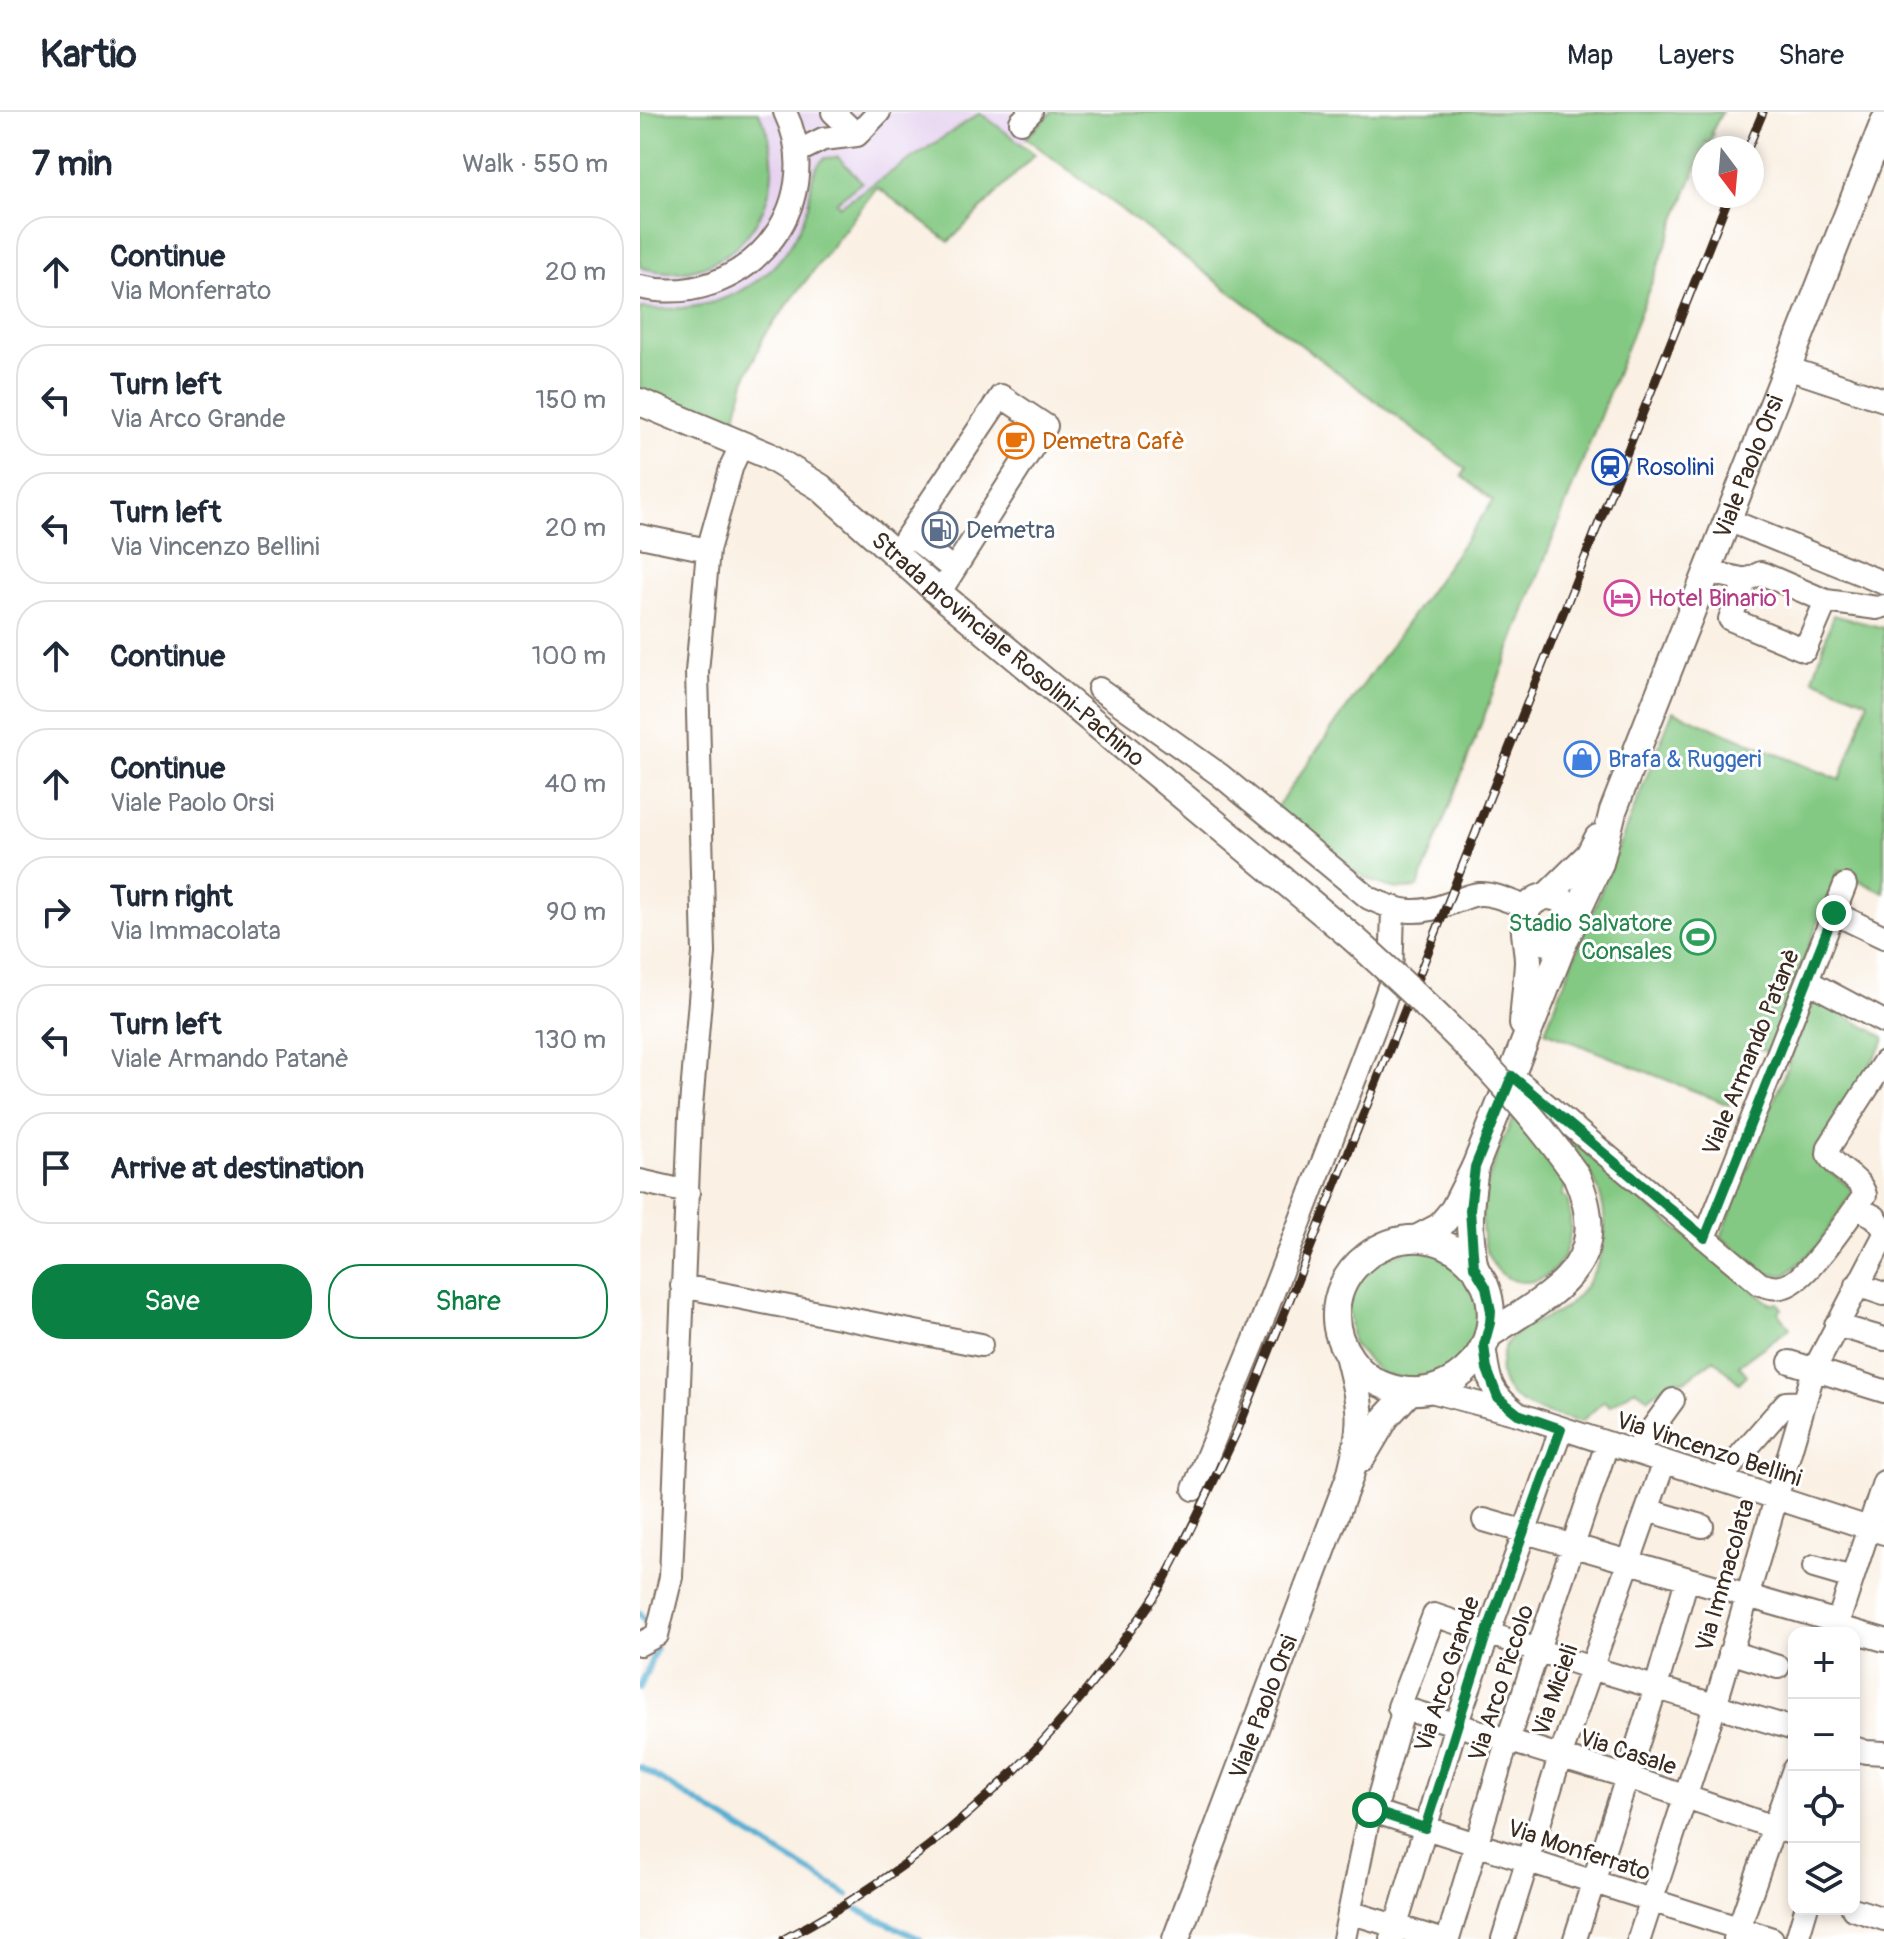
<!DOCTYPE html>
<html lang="en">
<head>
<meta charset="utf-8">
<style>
	body { margin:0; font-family:Pangolin,sans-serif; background:#f2f2f3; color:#1f2937 }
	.controls { position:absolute; right:24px; bottom:24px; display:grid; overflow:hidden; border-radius:16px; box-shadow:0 4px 12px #0003 }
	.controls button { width:72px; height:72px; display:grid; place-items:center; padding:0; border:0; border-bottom:2px solid #e0e1e3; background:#fff; color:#1f2937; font:40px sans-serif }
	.compass { position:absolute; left:1052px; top:24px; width:72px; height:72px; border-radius:50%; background:#fff; box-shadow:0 4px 12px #0003; rotate:164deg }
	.stop { position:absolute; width:24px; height:24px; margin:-18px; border:6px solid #0b8043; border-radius:50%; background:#fff }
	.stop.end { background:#0b8043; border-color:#fff; box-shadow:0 2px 8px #0008 }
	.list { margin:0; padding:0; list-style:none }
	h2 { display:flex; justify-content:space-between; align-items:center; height:104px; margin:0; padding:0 32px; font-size:34px }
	h2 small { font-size:26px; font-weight:400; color:#747a83 }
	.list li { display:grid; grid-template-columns:52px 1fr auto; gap:24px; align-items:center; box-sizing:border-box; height:112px; margin:0 16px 16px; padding:0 16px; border:2px solid #e0e1e3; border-radius:32px }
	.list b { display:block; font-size:30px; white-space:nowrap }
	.list p { margin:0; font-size:26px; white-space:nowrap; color:#747a83 }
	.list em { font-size:26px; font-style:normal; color:#747a83 }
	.actions { display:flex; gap:16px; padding:24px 32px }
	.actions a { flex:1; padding:18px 0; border:2px solid #0b8043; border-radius:32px; text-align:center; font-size:28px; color:#0b8043 }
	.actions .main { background:#0b8043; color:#fff }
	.icon { flex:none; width:44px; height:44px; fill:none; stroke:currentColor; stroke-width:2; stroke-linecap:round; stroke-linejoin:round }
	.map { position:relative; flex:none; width:1244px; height:1827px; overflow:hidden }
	header { display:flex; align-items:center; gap:48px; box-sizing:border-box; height:112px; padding:0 40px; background:#fff; border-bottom:2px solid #e0e1e3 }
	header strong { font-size:38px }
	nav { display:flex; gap:44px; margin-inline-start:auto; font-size:28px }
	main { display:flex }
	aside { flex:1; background:#fff }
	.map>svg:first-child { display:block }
	.built { fill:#e6d3f0 }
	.green { fill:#84c983; stroke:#607a50; stroke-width:2 }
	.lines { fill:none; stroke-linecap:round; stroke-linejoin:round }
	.stream { stroke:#54add1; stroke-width:6 }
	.minor-casing { stroke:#7e6f63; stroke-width:26 }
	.major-casing { stroke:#7e6f63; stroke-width:30 }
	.minor { stroke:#fff; stroke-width:22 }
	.major { stroke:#fff; stroke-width:26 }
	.rail-casing { stroke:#3b2a1e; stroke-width:9 }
	.rail { stroke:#fff; stroke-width:6; stroke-dasharray:18; stroke-linecap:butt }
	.major-bridge-casing { stroke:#7e6f63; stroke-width:30; stroke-linecap:butt }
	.major-bridge { stroke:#fff; stroke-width:26 }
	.route { stroke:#0b8043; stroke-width:10 }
	.labels { text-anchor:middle; stroke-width:6; stroke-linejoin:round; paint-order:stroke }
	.food-label { font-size:24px; fill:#c56008; stroke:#fff; text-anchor:start }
	.transit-label { font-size:24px; fill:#164399; stroke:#fff; text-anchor:start }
	.street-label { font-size:24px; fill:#3b2a1e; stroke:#fff }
	.service-label { font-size:24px; fill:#4e5e75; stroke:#fff; text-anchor:start }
	.hotel-label { font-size:24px; fill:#b23c85; stroke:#fff; text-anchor:start }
	.shop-label { font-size:24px; fill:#366cbe; stroke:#fff; text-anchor:start }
	.leisure-label { font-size:24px; fill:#27864d; stroke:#fff; text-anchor:end }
</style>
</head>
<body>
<header>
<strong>Kartio</strong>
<nav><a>Map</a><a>Layers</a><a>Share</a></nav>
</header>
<main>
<aside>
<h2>7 min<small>Walk · 550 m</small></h2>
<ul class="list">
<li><svg class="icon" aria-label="ahead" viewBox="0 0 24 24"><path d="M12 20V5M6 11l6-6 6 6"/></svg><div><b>Continue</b><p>Via Monferrato</p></div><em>20 m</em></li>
<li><svg class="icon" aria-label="left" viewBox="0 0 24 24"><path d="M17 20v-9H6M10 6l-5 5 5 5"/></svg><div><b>Turn left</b><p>Via Arco Grande</p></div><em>150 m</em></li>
<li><svg class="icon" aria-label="left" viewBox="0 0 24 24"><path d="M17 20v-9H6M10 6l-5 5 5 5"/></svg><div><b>Turn left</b><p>Via Vincenzo Bellini</p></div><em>20 m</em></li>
<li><svg class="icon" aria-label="ahead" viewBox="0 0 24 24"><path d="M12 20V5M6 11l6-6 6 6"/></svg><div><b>Continue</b></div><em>100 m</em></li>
<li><svg class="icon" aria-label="ahead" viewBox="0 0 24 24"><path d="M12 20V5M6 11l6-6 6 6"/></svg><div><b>Continue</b><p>Viale Paolo Orsi</p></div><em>40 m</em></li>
<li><svg class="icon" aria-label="right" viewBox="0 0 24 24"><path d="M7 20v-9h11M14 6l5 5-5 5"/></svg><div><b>Turn right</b><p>Via Immacolata</p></div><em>90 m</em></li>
<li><svg class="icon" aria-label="left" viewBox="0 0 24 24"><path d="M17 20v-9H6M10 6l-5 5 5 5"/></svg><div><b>Turn left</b><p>Viale Armando Patanè</p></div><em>130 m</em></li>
<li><svg class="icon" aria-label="arrive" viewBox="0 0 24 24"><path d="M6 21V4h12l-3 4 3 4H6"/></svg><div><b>Arrive at destination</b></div></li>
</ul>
<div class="actions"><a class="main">Save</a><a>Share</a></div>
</aside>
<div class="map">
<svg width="1244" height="1827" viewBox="0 0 1244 1827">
	<rect width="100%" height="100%" fill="#fff"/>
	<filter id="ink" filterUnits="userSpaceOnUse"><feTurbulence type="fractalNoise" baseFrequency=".0125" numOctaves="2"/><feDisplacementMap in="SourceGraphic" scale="16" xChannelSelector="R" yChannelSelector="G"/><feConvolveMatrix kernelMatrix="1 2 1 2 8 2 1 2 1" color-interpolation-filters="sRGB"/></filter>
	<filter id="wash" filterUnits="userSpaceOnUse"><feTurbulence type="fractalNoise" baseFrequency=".006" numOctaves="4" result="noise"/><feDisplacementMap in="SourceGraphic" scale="32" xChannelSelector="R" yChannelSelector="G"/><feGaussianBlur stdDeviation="1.8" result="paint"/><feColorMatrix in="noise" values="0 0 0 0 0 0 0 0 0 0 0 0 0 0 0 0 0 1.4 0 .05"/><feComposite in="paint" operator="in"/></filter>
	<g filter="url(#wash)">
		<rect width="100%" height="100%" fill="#faf0e3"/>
		<!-- built -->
		<path class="built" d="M0,0H412L381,32L339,1L237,75L124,224L106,265L93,316L0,280Z"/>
		<!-- green -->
		<path class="green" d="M0,0H118C164,80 92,184 0,155Z
			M412,0H1082L1071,21L1073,22L1069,31L1066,30L778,775C734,790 668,722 636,696L853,389L822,364L826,357L386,26Z
			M340,1L395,42L309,130L237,75L124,224L106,265L93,316L0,280V196C76,203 142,174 167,97C172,80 169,57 185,46L198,45L222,70L196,90L200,94Z
			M1193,503L1244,516V781L1199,758L1127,940L1112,934L1089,993L905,919L1033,599L1200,668L1228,589L1173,567Z
			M1174,886L1244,925V930L1174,1046L1213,1078L1177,1135L1146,1163L1126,1162L1081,1125Z
			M884,983L966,1059L1129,1191H1138L1142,1197L1138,1200L1150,1216L1099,1253L1107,1263L1099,1271L1074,1247L1046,1268L1030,1269L1009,1286L995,1277L970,1294L964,1289L941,1310C910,1301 855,1295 861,1251C862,1241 865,1231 873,1223C887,1210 911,1207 927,1194C968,1160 977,1099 947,1056L926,1071L922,1084L927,1086C951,1184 839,1204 842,1105C843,1067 867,1018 884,983Z
			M772,1137L794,1140L829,1166L838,1186L840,1208L835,1230L823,1248L785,1270L742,1263L712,1231L708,1188L731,1151Z"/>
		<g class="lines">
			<!-- stream -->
			<path class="stream" d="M0,1502L9,1514
				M0,1576L16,1537
				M0,1655L208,1783
				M217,1797L280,1827"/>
		</g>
	</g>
	<g filter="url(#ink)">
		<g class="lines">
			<defs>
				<path id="minor" d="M193,0L217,23
					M381,10L391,0
					M217,23L239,0
					M157,40L183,27L217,23
					M0,175C102,199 191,96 145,0
					M1147,256L1244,288
					M1088,408L1244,471
					M269,422L314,458
					M0,424L68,438
					M256,441L361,284L406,314L299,481
					M1069,460L1106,468
					M1186,489L1165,538L1090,507L1106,468L1121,461L1186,489L1237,496L1244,494
					M459,577L580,663L729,786C759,800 776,804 808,792C818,789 828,783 839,782C855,781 873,791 888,796
					M1194,801L1244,825
					M1167,869L1244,910
					M872,964L1120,1172C1129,1175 1136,1177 1145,1174C1169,1167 1209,1104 1225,1083C1220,1064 1197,1059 1188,1042L1189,1035L1244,950
					M0,1069L48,1080
					M1216,1095L1235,1105L1244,1117
					M1065,1126L1205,773
					M1217,1173L1244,1182
					M42,1174L341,1233
					M1196,1213L1244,1227
					M844,1233C849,1268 848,1279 877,1301
					M1150,1250L1244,1279
					M787,1278L878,1302L1244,1421
					M995,1340L1033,1288
					M1079,1368L1146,1291L1164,1290
					M554,1377L614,1230L741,898L751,869L753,797
					M1007,1398L1062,1414
					M844,1408L1198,1510L1206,1517L1244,1528
					M1174,1455L1212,1466
					M1198,1510L1244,1370
					M0,1532L17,1523L31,1465L50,1006L64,841L57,560L68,438L92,353L102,332
					M1090,1540L1138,1555
					M759,1595L988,1665L1154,1722
					M1214,1636L1226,1640L1244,1641
					M730,1698L1132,1827
					M1213,1797L1244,1807
					M709,1800L798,1827
					M704,1827L730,1698L737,1692L762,1603L759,1595L794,1503L951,1556L1154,1617
					M752,1827L816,1613L921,1317
					M808,1827L867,1630L967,1332
					M863,1827L920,1645L1024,1350
					M935,1827L1016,1575L1047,1467
					M999,1827L1075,1594L1174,1258L1244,1124
					M1095,1827L1154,1657
					M1157,1827L1166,1797"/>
				<g id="major">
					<path id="s1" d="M0,290L127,343L180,375L299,481L713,826"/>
					<path d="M907,784L949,743L958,726"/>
					<path id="s2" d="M931,813L960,751L973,699L1244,10"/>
					<path d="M883,912C884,892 887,871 888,850C888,835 882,815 886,801C889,790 900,784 910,784C918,785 926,790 930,798C942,826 903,844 886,816"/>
					<path d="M778,1126L799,1115L814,1097L835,1055L928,820"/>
					<path d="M834,1155C769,1080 655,1169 711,1247C723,1264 741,1275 761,1278C788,1283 814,1272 832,1252C851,1231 856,1199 845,1173C841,1165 835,1159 834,1151C832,1143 832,1135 831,1127C828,1103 832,1078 835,1055"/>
					<path d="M848,1223C914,1180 976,1154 936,1063"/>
					<path d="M721,1347L746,1305L770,1279"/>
					<path id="s3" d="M536,1827L710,1364C724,1311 722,1296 708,1243"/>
				</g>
			</defs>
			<!-- minor casing -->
			<use href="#minor" class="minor-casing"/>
			<!-- major casing -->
			<use href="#major" class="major-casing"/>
			<!-- minor -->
			<use href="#minor" class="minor"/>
			<!-- major -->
			<use href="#major" class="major"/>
			<defs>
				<path id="rail" d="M1108,36L1123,0
					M144,1827C279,1756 396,1655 483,1529C495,1512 508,1496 518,1479C548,1426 573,1370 599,1315L1089,84"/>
			</defs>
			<!-- rail casing -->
			<use href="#rail" class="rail-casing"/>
			<!-- rail -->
			<use href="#rail" class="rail"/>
			<defs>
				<path id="major-bridge" d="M713,826C794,899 873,973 936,1063"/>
			</defs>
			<!-- major-bridge casing -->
			<use href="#major-bridge" class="major-bridge-casing"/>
			<!-- major-bridge -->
			<use href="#major-bridge" class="major-bridge"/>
		</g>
	</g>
	<g class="lines" filter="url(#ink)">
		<!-- route -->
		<path class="route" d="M730,1698L785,1716L846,1523L921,1317L878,1302L858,1286L847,1257L844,1233L850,1211L851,1199L846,1175L834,1155L830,1098L835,1055L872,964L1065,1126L1194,801"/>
	</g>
	<!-- icons -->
	<defs>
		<symbol id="cafe-ring" viewBox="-11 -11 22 22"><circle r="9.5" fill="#fff" stroke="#e8710a" stroke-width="1.5"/><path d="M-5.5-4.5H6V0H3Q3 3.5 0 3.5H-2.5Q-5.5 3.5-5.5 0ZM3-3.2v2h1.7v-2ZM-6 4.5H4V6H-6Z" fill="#e8710a"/></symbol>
		<symbol id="station-ring" viewBox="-11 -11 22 22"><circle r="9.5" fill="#fff" stroke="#1a4fb4" stroke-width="1.5"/><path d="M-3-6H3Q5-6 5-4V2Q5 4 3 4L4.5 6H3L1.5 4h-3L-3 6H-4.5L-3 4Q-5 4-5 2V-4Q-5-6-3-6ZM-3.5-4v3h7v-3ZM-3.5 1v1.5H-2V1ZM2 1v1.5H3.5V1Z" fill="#1a4fb4"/></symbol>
		<symbol id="fuel-ring" viewBox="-11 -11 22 22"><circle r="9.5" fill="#fff" stroke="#5c6f8a" stroke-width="1.5"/><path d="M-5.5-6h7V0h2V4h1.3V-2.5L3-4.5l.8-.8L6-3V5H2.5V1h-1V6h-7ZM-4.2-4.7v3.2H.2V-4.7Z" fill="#5c6f8a"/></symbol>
		<symbol id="hotel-ring" viewBox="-11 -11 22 22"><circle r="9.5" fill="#fff" stroke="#d1479c" stroke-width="1.5"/><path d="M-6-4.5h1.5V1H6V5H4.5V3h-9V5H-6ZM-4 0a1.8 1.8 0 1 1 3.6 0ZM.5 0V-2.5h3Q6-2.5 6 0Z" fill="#d1479c"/></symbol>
		<symbol id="shop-ring" viewBox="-11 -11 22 22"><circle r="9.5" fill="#fff" stroke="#3f7fe0" stroke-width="1.5"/><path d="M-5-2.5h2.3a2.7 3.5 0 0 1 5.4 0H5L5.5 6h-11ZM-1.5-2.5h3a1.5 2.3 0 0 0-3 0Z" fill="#3f7fe0"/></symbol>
		<symbol id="stadium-ring" viewBox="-11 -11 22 22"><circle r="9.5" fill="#fff" stroke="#2e9e5b" stroke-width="1.5"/><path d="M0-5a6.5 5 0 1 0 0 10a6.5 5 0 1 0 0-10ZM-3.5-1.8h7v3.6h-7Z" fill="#2e9e5b"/></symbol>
	</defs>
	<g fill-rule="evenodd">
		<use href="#cafe-ring" x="356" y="309" width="40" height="40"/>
		<use href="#station-ring" x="950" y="335" width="40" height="40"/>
		<use href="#fuel-ring" x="280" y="398" width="40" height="40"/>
		<use href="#hotel-ring" x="962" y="466" width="40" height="40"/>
		<use href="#shop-ring" x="922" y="627" width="40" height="40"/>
		<use href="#stadium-ring" x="1038" y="805" width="40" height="40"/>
	</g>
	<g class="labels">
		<!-- food labels -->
		<g class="food-label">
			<text x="402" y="337">Demetra Cafè</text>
		</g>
		<!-- transit labels -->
		<g class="transit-label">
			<text x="996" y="363">Rosolini</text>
		</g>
		<!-- street labels -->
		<g class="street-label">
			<text dy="8" stroke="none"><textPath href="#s2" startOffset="492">Viale Paolo Orsi</textPath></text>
			<text dy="8" stroke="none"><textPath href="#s1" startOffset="448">Strada provinciale Rosolini-Pachino</textPath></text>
			<text transform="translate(1111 940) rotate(-68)" y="8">Viale Armando Patanè</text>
			<text transform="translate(1069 1337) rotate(18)" y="8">Via Vincenzo Bellini</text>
			<text transform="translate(1085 1463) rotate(-74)" y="8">Via Immacolata</text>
			<text transform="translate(807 1562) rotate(-72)" y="8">Via Arco Grande</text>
			<text transform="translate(861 1571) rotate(-72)" y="8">Via Arco Piccolo</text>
			<text transform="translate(915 1578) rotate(-71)" y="8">Via Micieli</text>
			<text dy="8" stroke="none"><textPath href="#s3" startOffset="248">Viale Paolo Orsi</textPath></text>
			<text transform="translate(988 1640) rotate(18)" y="8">Via Casale</text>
			<text transform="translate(939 1738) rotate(18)" y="8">Via Monferrato</text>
		</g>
		<!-- service labels -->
		<g class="service-label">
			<text x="326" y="426">Demetra</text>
		</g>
		<!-- hotel labels -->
		<g class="hotel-label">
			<text x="1008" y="494">Hotel Binario 1</text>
		</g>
		<!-- shop labels -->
		<g class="shop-label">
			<text x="968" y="655">Brafa &amp; Ruggeri</text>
		</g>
		<!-- leisure labels -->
		<g class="leisure-label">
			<text x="1032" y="819">Stadio Salvatore<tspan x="1032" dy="28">Consales</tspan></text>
		</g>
	</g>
</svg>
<div class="controls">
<button>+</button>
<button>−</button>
<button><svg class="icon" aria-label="locate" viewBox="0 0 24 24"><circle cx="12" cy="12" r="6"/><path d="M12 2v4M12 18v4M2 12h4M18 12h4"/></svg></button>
<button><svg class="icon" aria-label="layers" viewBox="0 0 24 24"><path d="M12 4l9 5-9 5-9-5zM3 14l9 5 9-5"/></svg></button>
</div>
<svg class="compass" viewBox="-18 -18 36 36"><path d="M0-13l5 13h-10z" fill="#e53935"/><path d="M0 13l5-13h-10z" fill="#747a83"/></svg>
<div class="stop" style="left:730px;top:1698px"></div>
<div class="stop end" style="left:1194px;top:801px"></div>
</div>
</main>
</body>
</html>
